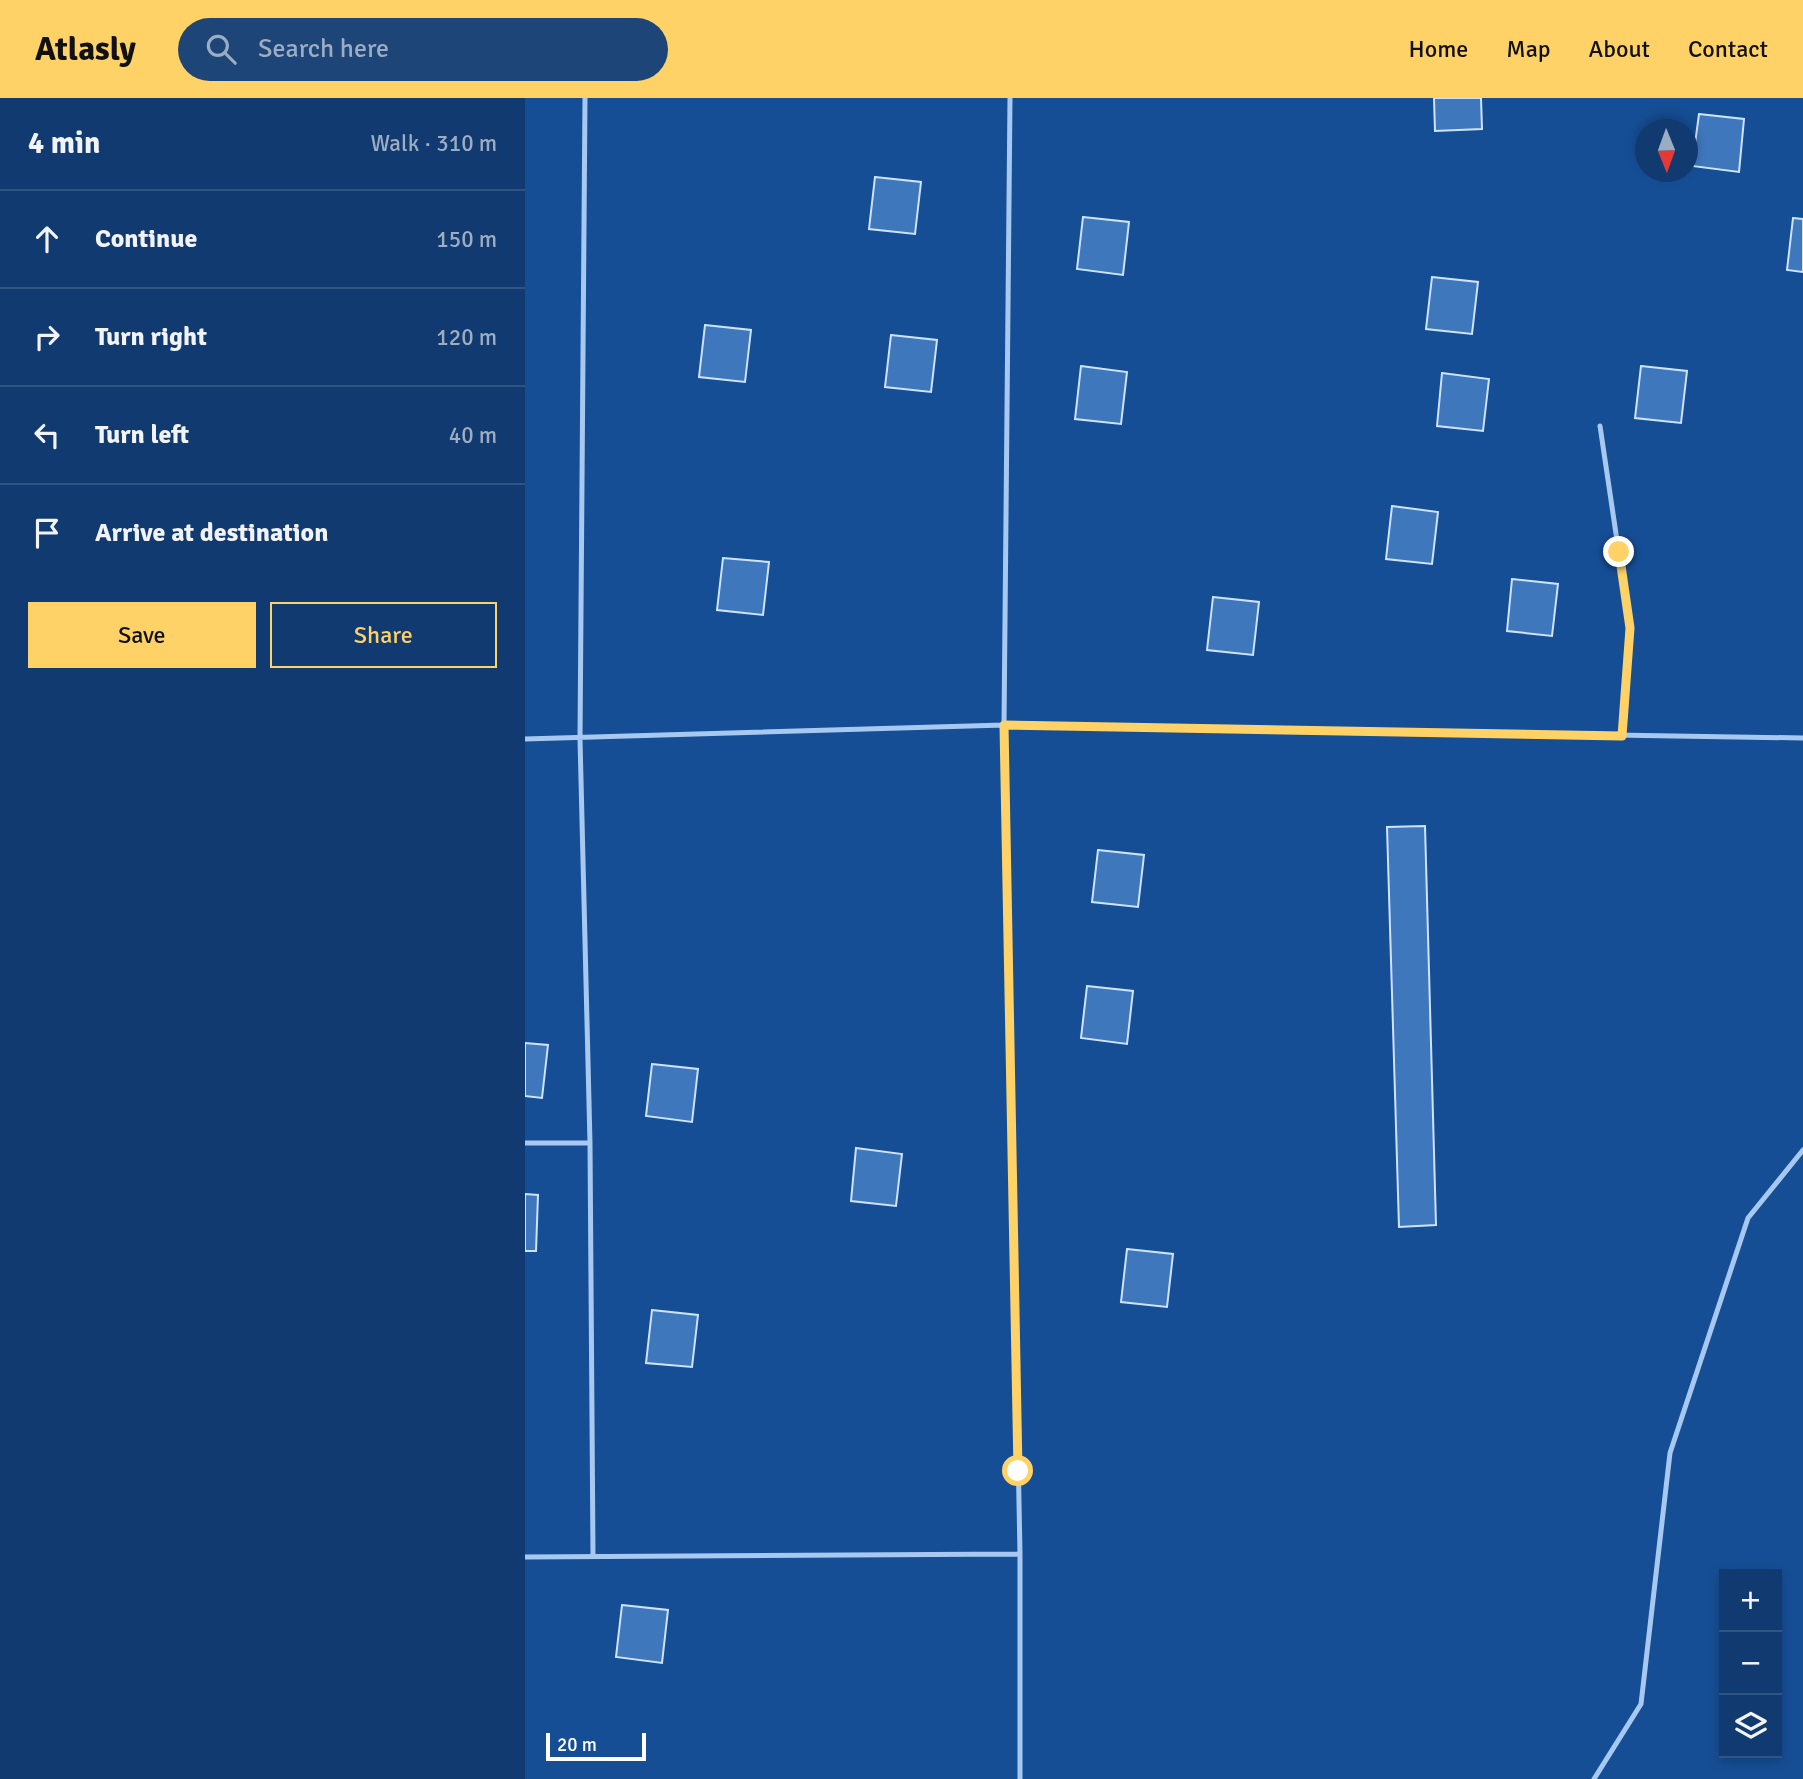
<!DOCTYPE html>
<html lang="en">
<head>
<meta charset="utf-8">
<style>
	body { margin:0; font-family:Signika,sans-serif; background:#1e4578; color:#f1f3f6 }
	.controls { position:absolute; right:21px; bottom:21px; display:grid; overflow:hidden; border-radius:0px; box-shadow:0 4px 10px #0003 }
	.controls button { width:63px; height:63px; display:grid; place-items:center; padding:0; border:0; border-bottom:2px solid #305483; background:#103a70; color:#f1f3f6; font:35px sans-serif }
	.compass { position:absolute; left:1110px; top:21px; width:63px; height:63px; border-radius:50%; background:#103a70; box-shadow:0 4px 10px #0003; rotate:179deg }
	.scale { position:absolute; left:21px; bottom:18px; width:100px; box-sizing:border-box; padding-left:7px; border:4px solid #fff; border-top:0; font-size:19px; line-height:24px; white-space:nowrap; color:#fff; -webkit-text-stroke:5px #164e95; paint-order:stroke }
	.stop { position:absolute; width:21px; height:21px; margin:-16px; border:5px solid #ffd267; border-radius:50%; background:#fff }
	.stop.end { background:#ffd267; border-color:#fff; box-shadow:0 2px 7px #0008 }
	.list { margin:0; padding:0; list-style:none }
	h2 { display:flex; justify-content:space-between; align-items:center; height:91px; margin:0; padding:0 28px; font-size:30px }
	h2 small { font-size:23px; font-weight:400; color:#9cadc3 }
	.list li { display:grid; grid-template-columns:46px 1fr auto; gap:21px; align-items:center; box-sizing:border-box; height:98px; padding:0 28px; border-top:2px solid #305483 }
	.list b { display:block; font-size:26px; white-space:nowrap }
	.list em { font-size:23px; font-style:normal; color:#9cadc3 }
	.actions { display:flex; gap:14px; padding:21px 28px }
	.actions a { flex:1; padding:16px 0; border:2px solid #ffd267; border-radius:0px; text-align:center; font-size:24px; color:#ffd267 }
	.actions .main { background:#ffd267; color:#111 }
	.icon { flex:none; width:38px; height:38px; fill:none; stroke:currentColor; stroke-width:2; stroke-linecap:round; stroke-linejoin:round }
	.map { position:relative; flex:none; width:1278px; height:1681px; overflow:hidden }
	header { display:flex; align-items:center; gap:42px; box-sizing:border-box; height:98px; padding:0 35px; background:#ffd267; color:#111 }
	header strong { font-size:33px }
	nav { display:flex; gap:38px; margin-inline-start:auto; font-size:24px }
	.search { width:490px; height:63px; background:#1e4578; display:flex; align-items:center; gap:18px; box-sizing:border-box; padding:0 24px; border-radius:38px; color:#9cadc3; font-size:26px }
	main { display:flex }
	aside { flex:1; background:#103a70 }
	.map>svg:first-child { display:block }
	.building { fill:#3f77bc; stroke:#cee3fc; stroke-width:2 }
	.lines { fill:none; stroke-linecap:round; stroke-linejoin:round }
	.service { stroke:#a7c9f1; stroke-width:5 }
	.route { stroke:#ffd267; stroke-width:9 }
</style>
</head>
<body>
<header>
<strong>Atlasly</strong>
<div class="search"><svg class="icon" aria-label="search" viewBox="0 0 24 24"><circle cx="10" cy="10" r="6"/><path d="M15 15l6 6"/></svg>Search here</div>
<nav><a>Home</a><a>Map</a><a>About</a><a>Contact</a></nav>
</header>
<main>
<aside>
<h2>4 min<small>Walk · 310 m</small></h2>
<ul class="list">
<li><svg class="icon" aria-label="ahead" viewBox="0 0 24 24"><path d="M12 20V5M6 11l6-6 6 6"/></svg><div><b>Continue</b></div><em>150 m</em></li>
<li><svg class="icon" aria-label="right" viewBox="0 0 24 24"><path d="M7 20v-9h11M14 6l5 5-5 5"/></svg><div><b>Turn right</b></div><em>120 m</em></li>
<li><svg class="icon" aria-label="left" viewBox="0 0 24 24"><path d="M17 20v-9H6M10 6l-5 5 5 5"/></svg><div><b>Turn left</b></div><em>40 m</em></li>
<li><svg class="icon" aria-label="arrive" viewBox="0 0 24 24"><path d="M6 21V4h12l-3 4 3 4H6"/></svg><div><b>Arrive at destination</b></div></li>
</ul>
<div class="actions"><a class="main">Save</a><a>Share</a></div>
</aside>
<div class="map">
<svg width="1278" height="1681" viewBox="0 0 1278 1681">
	<rect width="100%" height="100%" fill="#164e95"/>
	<!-- building -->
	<path class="building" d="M909,0H956L957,31L910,33Z
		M1174,16L1219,21L1214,74L1167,68Z
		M350,79L396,84L390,136L344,131Z
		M558,119L604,124L598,177L552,171Z
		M1268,120L1278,121V174L1262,172Z
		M907,179L953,184L947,236L901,231Z
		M180,227L226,232L220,284L174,279Z
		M366,237L412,242L406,294L360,289Z
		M556,268L602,274L596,326L550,321Z
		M1116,268L1162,273L1156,325L1110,320Z
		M917,275L964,281L958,333L912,328Z
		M867,408L913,414L907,466L861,461Z
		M198,460L244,464L238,517L192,512Z
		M987,481L1033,486L1027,538L982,533Z
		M688,499L734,504L728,557L682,552Z
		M900,728L911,1127L874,1129L862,729Z
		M573,752L619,757L613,809L567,804Z
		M562,888L608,893L602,946L556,940Z
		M0,945L23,947L17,1000L0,998Z
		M127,966L173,971L167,1024L121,1018Z
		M331,1050L377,1056L371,1108L326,1103Z
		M0,1096L13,1097L11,1153H0Z
		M602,1151L648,1156L642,1209L596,1204Z
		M127,1212L173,1217L167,1269L121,1265Z
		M97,1507L143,1512L137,1565L91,1559Z"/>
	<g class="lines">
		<!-- service -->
		<path class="service" d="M60,0L55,641L65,1045L68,1458
			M485,0L479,627L495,1456V1681
			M1075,328L1105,530L1097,638
			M0,641L479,627L1278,640
			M0,1045H65
			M0,1459L495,1456
			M1069,1681L1116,1606L1145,1355L1223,1120L1278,1052"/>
	</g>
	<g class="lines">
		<!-- route -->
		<path class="route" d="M493,1373L479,627L1097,638L1105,530L1094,454"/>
	</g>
</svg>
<div class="controls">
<button>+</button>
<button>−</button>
<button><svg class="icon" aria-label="layers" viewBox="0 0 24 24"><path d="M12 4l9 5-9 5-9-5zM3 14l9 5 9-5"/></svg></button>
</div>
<svg class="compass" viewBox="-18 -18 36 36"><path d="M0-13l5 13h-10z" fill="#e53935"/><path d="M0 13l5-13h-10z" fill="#9cadc3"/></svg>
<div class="scale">20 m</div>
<div class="stop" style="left:493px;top:1373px"></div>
<div class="stop end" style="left:1094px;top:454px"></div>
</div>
</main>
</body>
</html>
